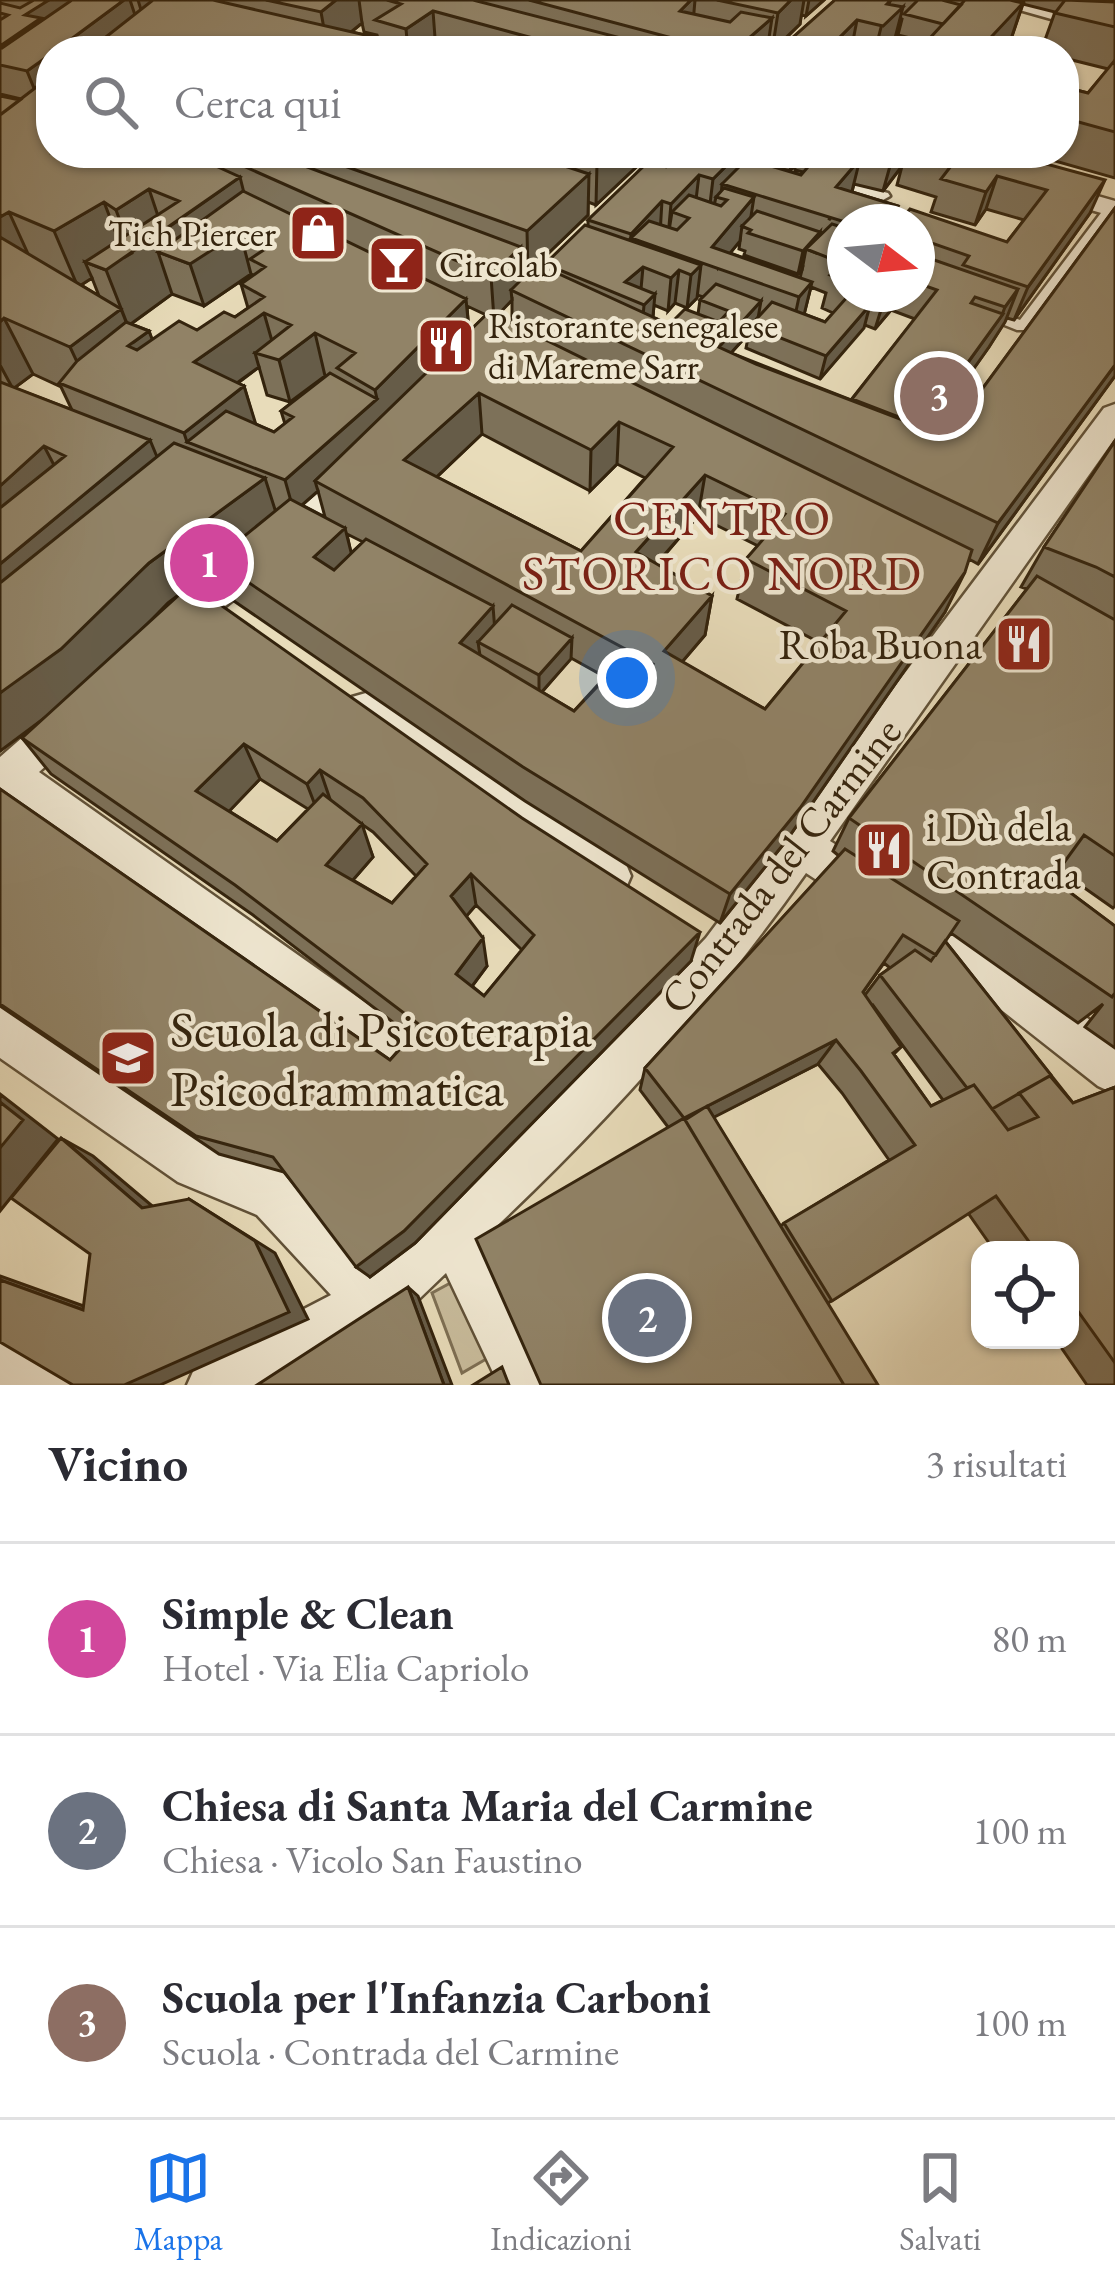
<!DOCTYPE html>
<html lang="it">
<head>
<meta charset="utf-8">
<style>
	body { margin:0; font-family:"EB Garamond",serif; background:#f2f2f3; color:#2b2b33 }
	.controls { position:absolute; right:36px; bottom:36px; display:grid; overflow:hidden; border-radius:24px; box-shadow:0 3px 9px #0004 }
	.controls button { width:108px; height:108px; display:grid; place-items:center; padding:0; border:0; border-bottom:3px solid #e1e1e2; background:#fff; color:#2b2b33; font:60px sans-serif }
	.compass { position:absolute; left:827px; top:204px; width:108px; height:108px; border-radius:50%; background:#fff; box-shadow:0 3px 9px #0004; rotate:106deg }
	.you { position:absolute; left:627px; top:678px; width:42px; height:42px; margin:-30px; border:9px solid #fff; border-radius:50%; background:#1a73e8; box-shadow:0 0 0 18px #1a73e833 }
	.badge { display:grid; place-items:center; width:78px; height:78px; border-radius:50%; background:#1a73e8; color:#fff; font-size:39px; font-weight:700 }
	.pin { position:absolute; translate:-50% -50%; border:6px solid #fff; box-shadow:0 3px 12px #0006 }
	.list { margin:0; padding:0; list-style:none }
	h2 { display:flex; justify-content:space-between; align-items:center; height:156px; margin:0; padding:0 48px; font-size:51px }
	h2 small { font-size:39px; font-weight:400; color:#7c7c81 }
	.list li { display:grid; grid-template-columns:78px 1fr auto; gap:36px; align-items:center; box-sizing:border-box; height:192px; padding:0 48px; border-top:3px solid #e1e1e2 }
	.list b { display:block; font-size:45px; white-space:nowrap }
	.list p { margin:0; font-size:39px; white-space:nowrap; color:#7c7c81 }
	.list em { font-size:39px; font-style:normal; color:#7c7c81 }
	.icon { flex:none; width:66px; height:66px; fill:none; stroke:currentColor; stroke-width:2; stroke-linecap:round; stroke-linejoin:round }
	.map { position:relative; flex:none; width:1115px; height:1385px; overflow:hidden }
	.search { position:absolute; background:#fff; box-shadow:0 3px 9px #0004; left:36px; right:36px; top:36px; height:132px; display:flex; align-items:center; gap:30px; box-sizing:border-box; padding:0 42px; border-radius:48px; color:#7c7c81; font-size:45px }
	.sheet { height:732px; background:#fff }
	nav { display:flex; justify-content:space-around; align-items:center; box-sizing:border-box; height:168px; border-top:3px solid #e1e1e2; background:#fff; font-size:33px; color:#7c7c81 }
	nav a { display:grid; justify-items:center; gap:6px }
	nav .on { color:#1a73e8 }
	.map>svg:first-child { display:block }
	.green { fill:#c9bd9d; stroke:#7e7055; stroke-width:3 }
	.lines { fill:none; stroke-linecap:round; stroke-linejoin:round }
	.lane-casing { stroke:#605138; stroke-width:5 }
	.street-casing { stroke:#605138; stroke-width:5 }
	.lane { fill:#f0e8d2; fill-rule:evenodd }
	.street { fill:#f0e8d2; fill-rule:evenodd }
	.wall { fill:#7d7159; stroke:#33230d; stroke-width:3; fill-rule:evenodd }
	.shaded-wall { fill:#665c48; stroke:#33230d; stroke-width:3 }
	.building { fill:#918367; stroke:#33230d; stroke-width:3; fill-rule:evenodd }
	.labels { text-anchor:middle; stroke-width:9; stroke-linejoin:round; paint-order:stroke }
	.far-poi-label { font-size:36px; fill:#33230d; stroke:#f0e8d2; text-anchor:start }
	.poi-label { font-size:42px; fill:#33230d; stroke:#f0e8d2; text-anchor:end }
	.street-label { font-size:42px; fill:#33230d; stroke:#f0e8d2 }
	.quarter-label { font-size:48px; letter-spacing:3px; fill:#7a1f14; stroke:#f0e8d2 }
	.near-poi-label { font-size:51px; fill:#33230d; stroke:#f0e8d2; text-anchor:start }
</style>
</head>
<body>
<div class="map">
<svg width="1115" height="1385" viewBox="0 0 1115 1385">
	<rect width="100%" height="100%" fill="#e8dcba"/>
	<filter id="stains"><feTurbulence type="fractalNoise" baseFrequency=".00167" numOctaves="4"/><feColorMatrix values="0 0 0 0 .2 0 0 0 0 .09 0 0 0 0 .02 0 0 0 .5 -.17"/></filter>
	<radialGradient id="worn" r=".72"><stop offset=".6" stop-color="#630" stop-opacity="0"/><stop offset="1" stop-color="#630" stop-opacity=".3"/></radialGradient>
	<!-- green -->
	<path class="green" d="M465,1275L500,1351L462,1373L432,1293Z"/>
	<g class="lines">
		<defs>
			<path id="lane" d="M825,178L888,193L890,196L883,200L820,185V179Z
				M1107,205H1115V214L1029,330H1017L977,314L974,311L982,306L1020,320Z"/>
			<path id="street" d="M984,0H1018L1115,25V37Z
				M1045,181L1115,201V217L1036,194L1032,189Z
				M1115,404V438L830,841L965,926L1115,1039V1094L1098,1086L933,956L806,873C713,1005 603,1127 485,1237L558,1385H499L446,1273L395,1322L275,1385H187L196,1365L331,1295L257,1215L178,1182L0,1058V1005L213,1145L294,1177L376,1264L515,1139L706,938L1104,408Z
				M360,457L372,460L377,468L372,476L313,535L185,639L172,644L159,639L153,629L159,619L289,517L348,460Z
				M366,693L380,697L625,862L631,876L625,890L609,896L593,890L352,721L346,709L352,697Z
				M70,703L84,708L90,720L84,732L39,772L431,1049L438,1066L431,1083L414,1090L397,1083L8,797L0,800V757L56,708Z
				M0,1327L76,1365L85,1385H0Z"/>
		</defs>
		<!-- lane casing -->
		<use href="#lane" class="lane-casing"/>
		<!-- street casing -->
		<use href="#street" class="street-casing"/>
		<!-- lane -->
		<use href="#lane" class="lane"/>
		<!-- street -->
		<use href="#street" class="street"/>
	</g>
	<!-- wall -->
	<path class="wall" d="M0,0H824L806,16L801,15L800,24L773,51H51V153H409L410,159L424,165L438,153H651L596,205L588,202V215L537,264L545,268V264L588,226V220L649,162V159L750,160L801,175L803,172L795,170V165L790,171L757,162L759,153H1006L1090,213L1014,320L1007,318L989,347L930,430L947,437L1115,208V376L978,564L969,559L945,612L786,841L720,923L525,801L231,599L217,566L192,585L691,961L415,1243L370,1277L284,1172L219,1154L0,1006V789L390,1060L411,1036L253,915L51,774L22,738L45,717L0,751V96L21,99L0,94ZM362,23L364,32L377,35L378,38L351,32ZM902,166L897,185L936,197L931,212L975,225L986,209L1024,220L1007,242L917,222V294H845V222H893L898,206L852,192L854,184L883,191ZM740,241L739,249L745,251L744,255L798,274L802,270L800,278L730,253ZM251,274L253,275L241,284L248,308L235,317L197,330L152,340L149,331L131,324L172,294L204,306ZM92,278L99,296L81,285ZM811,287L826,293L822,308L833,313L825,322L804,314ZM697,295L703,297L700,300L698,314L669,325L653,317L654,305L668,311L675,303L687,308L697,298ZM512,300V324L496,316ZM467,306L486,315L469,332ZM891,310L915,319L851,400L731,353L749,333L746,348L820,379L865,325L875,329ZM259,367L267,395L290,402L326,376L281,411L285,424L274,432L255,424L244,386L238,383ZM33,374L61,387L72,410L14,388ZM482,434L590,491L617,464L645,478L581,551L437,477ZM318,491L325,517L302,505ZM698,516L758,546L746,559L737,599L820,643L765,709L682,662L705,635L712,596L657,564ZM347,534L363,542L351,553ZM571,658L605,677L574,711L542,692ZM260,779L308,809L277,841L229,811ZM360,823L373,832L416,876L392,903L353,880L373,857ZM476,905L522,950L484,996L472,986L487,966L466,916Z
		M835,0H1115V178L1027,153H1064V87L1088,93L1108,69L1064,58V51H1041L1055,12L1023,4L1010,42H926L898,35L902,19L900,18L895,38L882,51H788L790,40Z
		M1115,441V906L1113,908L1059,870L1052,879L1115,926V1048L1085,1027L1103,1004L1078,1023L951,933L945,941L1073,1103L1115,1087V1385H1087L1056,1340H1070V1250H994L968,1213L828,1303L668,1127L640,1090L645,1068L839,856L833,851L849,818L1027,589L1021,587L1044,547ZM884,963L890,968L880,975L865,995L863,992ZM872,1004L943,1100L931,1106L894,1054L901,1047ZM818,1064L842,1093L889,1160L780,1226L713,1117Z"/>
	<!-- shaded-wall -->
	<path class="shaded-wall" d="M39,0H81L0,51V46Z
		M124,0H130L139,27L107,51H55Z
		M138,0H183L145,23Z
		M336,0H359L362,23L328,51L321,12Z
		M691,0H695L692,35L680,11Z
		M791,0H804L800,24L772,51L778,13Z
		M809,0H824L806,16Z
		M1012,0H1024L1010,42L1002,51H978Z
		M890,1L884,24L903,7L895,38L882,51H875L887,4Z
		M433,11L436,51H408L406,29Z
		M772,18L767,51H734Z
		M857,20L851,51L838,39Z
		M51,54V94L40,103L27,71Z
		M609,153H651L596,205L597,163Z
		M739,153H751L749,171L722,184L721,198L716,197L714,206L709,212L713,179Z
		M793,153H798L795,165L790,171Z
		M896,153H906L902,166L883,191L892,159Z
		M860,159L852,191L829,220L836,187Z
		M589,174L588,215L528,273L527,231Z
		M699,175L695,208L672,212L668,237L671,204Z
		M997,176L986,209L975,225L986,192Z
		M240,177L254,233L240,232L251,274L204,306L190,264L158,252L172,294L128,326L106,270L85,262L92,278L78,287L54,231L104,202L125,257L132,253L116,210L149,189L163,231Z
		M1105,180L1090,213L1014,320L1028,287Z
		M754,197L749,229L742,226L740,241L718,268L712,247Z
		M662,201L660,234L631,238L629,267L631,234Z
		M898,206L893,222H886Z
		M9,212L34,267L0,259V217Z
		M820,232L816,253L806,249L802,270L798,274L803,251Z
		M521,247L523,289L511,290L512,300L494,319L491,276Z
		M701,265L697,298L687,308L691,275Z
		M643,267L640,300L625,282Z
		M679,270L675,303L668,311L671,278Z
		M812,282L804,315L792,330L799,297Z
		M1018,289L1005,322L989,347L910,459L922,426L1002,315L1005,307Z
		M655,294L652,327L641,339L644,305Z
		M886,294H895L891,310L875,329Z
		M466,299L470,341L315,481L318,491L294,512L285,480L377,399L375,390Z
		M761,301L757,324L750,326L749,333L712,374L715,351Z
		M870,305L864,328L820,379L826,356Z
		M121,309L134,342L149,331L165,373L93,396L70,347Z
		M264,313L276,355L255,353L259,367L208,404L194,362Z
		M4,318L33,374L13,389L0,365V322Z
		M315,333L325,376L290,402L279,360Z
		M1115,365V376L978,564L998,523Z
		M244,386L257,428L187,442L184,433Z
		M479,393L482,434L411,501L404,460Z
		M619,422L617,464L590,491L591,450Z
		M150,440L167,481L0,626V564Z
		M44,446L66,488L0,551V486Z
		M705,475L698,516L632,592L636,552Z
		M265,478L278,519L215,560L217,566L168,603L86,687L0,751V693L149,563Z
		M345,528L355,568L325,596L314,557Z
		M965,572L945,612L786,841L720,923L730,894Z
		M712,596L705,635L659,689L664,651Z
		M493,606L496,645L478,642L481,662L460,643Z
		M572,638L571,659L539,695V675Z
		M244,744L260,779L216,825L196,791Z
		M320,770L332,805L320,818L307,784Z
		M362,824L373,857L339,896L326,865Z
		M471,874L476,905L458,926L451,896Z
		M700,932L691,961L415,1243L370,1277L356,1267Z
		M483,938L487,966L462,1000L456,974Z
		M836,1040L818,1064L687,1131L684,1118Z
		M0,1094L58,1139L0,1211Z
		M61,1138L93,1156L170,1221L142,1208Z
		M189,1199L275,1253L308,1319L160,1385H124Z
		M0,1276L117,1318L83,1310L0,1280Z
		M408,1287L418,1296L452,1385H444Z"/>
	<!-- building -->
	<path class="building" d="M34,0H49L25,15L41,18L0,46V20L8,15L0,13V3L20,8Z
		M72,0H124L55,51H51V54L27,71L0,65V47L2,48Z
		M153,0H213L435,51H88Z
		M266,0H336L321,12Z
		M387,0H473L652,46L647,51L571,49L525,51L540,40L433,11L406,29L375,20L401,4Z
		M529,0H691L680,11L730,22L741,12L772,18L734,51H721Z
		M717,0H791L778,13Z
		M835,0H889L890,1L887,4L903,7L883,26L857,20L838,39L878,49L875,51H829L790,40Z
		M918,0H942L961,5L943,24L904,14Z
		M965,0H1010L1023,3L978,51H918Z
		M1065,0L1115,2V27L1055,13Z
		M485,44L512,51H475Z
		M1115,60V132L1064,118V87L1088,93Z
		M39,85L51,90V153H187L240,177L106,270L85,262L179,201L149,189L116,210L104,202L54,231L9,212L0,217V115Z
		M0,96L20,100L0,115Z
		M214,153H270L521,247L491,276Z
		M308,153H395L424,165L438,153H525L589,174L527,231Z
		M567,153H609L597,163Z
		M656,153H739L713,179L699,175L671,204L662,201L631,234L588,220L648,162L667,167L649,159Z
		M820,153H840L860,159L836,187L898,206L886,222H845L722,184L747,159L801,175Z
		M866,153H896L892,159Z
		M907,153H1006L1105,180L1028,287L963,265L969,256L917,238V222H899L910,209L1007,242L1047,190L997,176L986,192L941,179L951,166Z
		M724,188L754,197L712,247L812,282L799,297L631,238L649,221L677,230L689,218L672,212L689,195L721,206L727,200L716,197Z
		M243,191L466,299L375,390L337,368L355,353L315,333L279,360L255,353L291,325L264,313L194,362L244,386L184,433L59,383L77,361L126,322L149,331L128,346L137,350L179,321L197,330L224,312L235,317L264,297L241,284L265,267L250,259L270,246L240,232L190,264L158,252Z
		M1115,208V365L998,523L511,290L537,264L756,364L947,437Z
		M757,211L820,232L803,251L748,233L751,230L742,226Z
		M832,224L845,228V281L830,275L842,263L806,249Z
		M585,225L701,265L691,275L679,270L671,278L643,267L625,282L655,294L644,305L545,264Z
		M0,237L121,309L70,347L4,318L0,322Z
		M917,254L1018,289L1005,307L975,297L971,303L1003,314L922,426L852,399L937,290L917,283Z
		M716,284L761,301L719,347L669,325L685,309L719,322L729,311L700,300Z
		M848,296L870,305L826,356L750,326L772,302L825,322Z
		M489,312L972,550L965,572L800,808L730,894L523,767L215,560L290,499L345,528L314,557L334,570L366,539L493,606L460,643L574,711L614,669L640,683L653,664L315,481ZM479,393L591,450L619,422L673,447L581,551L404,460ZM705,475L785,514L746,559L846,611L765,709L664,651L712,596L636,552Z
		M330,373L377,399L285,480L187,442L226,411L274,432L293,417L281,411Z
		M0,382L150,440L0,564V508L65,456L44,446L0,486Z
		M1115,441V577L1096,567L1044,547Z
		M174,443L265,478L149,563L61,649L0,693V583Z
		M1037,576L1115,620V856L1084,835L1052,879L1115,926V993L1112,997L849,818Z
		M191,584L522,818L700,932L404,1231L356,1267L273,1157L196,1136L0,1004V789L390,1060L421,1026L235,885L22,738ZM244,744L307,784L320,770L363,798L427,864L392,903L326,865L362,824L323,794L277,841L196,791ZM471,874L534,935L484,996L456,974L483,938L451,896Z
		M512,605L572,638L539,675L478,642Z
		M845,849L959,921L936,955L903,935L863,992L901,1047L893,1053L931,1106L974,1085L1008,1130L1038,1117L1019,1093L1050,1076L1073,1103L1115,1087V1363L1070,1300V1250H1035L996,1196L832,1301L784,1223L915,1145L861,1071L836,1040L684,1118L844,1385H541L476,1239L684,1118L645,1068Z
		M945,941L1051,1075L992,1109L974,1085L967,1088L880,975L915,950L931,961Z
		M0,1102L23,1120L0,1148Z
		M707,1106L878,1385H844L685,1120Z
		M61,1138L142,1208L189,1199L255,1241L289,1312L124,1385H73L0,1342V1280L83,1310L90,1254L11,1198Z
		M408,1287L444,1385H257Z
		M502,1367L509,1385H473Z"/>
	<!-- icons -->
	<defs>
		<symbol id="shop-square" viewBox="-11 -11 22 22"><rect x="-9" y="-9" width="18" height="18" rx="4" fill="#8f2418" stroke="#f0e8d2"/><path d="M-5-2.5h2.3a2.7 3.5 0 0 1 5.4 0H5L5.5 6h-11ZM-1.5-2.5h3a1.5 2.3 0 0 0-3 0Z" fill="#fff"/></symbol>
		<symbol id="bar-square" viewBox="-11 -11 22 22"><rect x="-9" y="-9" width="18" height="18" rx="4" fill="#8f2418" stroke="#f0e8d2"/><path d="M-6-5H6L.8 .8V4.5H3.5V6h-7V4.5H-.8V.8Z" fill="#fff"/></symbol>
		<symbol id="restaurant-square" viewBox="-11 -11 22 22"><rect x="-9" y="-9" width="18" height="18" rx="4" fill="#8f2418" stroke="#f0e8d2"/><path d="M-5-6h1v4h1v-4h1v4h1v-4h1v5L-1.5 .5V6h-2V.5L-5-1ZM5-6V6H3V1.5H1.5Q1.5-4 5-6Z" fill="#fff"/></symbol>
		<symbol id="school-square" viewBox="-11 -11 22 22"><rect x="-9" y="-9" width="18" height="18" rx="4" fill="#8f2418" stroke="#f0e8d2"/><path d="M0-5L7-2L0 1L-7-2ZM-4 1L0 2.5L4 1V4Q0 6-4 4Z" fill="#fff"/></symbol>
	</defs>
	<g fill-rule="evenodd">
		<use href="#shop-square" x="285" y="200" width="66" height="66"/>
		<use href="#bar-square" x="364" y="231" width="66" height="66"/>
		<use href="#restaurant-square" x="413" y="313" width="66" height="66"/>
		<use href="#restaurant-square" x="991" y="611" width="66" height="66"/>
		<use href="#restaurant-square" x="851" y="817" width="66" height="66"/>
		<use href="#school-square" x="95" y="1025" width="66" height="66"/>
	</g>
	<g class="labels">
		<!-- far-poi labels -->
		<g class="far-poi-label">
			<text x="276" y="246" text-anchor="end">Tich Piercer</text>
			<text x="439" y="277">Circolab</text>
			<text x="488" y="338">Ristorante senegalese<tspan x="488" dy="41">di Mareme Sarr</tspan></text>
		</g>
		<!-- poi labels -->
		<g class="poi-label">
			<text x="982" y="659">Roba Buona</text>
			<text x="926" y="841" text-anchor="start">i Dù dela<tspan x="926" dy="48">Contrada</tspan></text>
		</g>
		<!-- street labels -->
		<g class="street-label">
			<text transform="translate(780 865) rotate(-52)" y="15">Contrada del Carmine</text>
		</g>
		<!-- quarter labels -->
		<g class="quarter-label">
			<text x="723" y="535">CENTRO<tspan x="723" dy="55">STORICO NORD</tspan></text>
		</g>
		<!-- near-poi labels -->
		<g class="near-poi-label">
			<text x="170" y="1047">Scuola di Psicoterapia<tspan x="170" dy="59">Psicodrammatica</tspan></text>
		</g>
	</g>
	<rect width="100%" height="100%" filter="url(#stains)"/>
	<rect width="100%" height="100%" fill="url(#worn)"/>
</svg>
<div class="controls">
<button><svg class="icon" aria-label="locate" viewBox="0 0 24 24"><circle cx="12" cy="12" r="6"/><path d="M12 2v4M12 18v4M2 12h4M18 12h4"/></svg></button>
</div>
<svg class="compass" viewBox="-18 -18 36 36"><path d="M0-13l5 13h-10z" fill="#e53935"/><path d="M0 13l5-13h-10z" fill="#7c7c81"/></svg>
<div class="you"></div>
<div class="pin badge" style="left:209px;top:563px;background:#d1479c">1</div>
<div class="pin badge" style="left:647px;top:1318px;background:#6b7280">2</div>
<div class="pin badge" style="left:939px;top:396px;background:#8d6e63">3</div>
<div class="search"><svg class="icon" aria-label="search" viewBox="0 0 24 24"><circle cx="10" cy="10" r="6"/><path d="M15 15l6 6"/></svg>Cerca qui</div>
</div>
<section class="sheet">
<h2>Vicino<small>3 risultati</small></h2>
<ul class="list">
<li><span class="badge" style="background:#d1479c">1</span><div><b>Simple &amp; Clean</b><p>Hotel · Via Elia Capriolo</p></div><em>80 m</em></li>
<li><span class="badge" style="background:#6b7280">2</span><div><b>Chiesa di Santa Maria del Carmine</b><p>Chiesa · Vicolo San Faustino</p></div><em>100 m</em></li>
<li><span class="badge" style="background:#8d6e63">3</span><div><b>Scuola per l'Infanzia Carboni</b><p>Scuola · Contrada del Carmine</p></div><em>100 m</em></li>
</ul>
</section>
<nav>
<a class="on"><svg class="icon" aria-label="map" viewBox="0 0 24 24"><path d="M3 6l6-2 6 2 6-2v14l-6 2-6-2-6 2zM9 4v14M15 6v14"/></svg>Mappa</a>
<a><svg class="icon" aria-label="directions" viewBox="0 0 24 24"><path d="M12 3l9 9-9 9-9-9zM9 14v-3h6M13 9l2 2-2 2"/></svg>Indicazioni</a>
<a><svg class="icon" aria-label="saved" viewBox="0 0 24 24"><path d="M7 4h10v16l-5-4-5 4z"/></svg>Salvati</a>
</nav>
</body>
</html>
